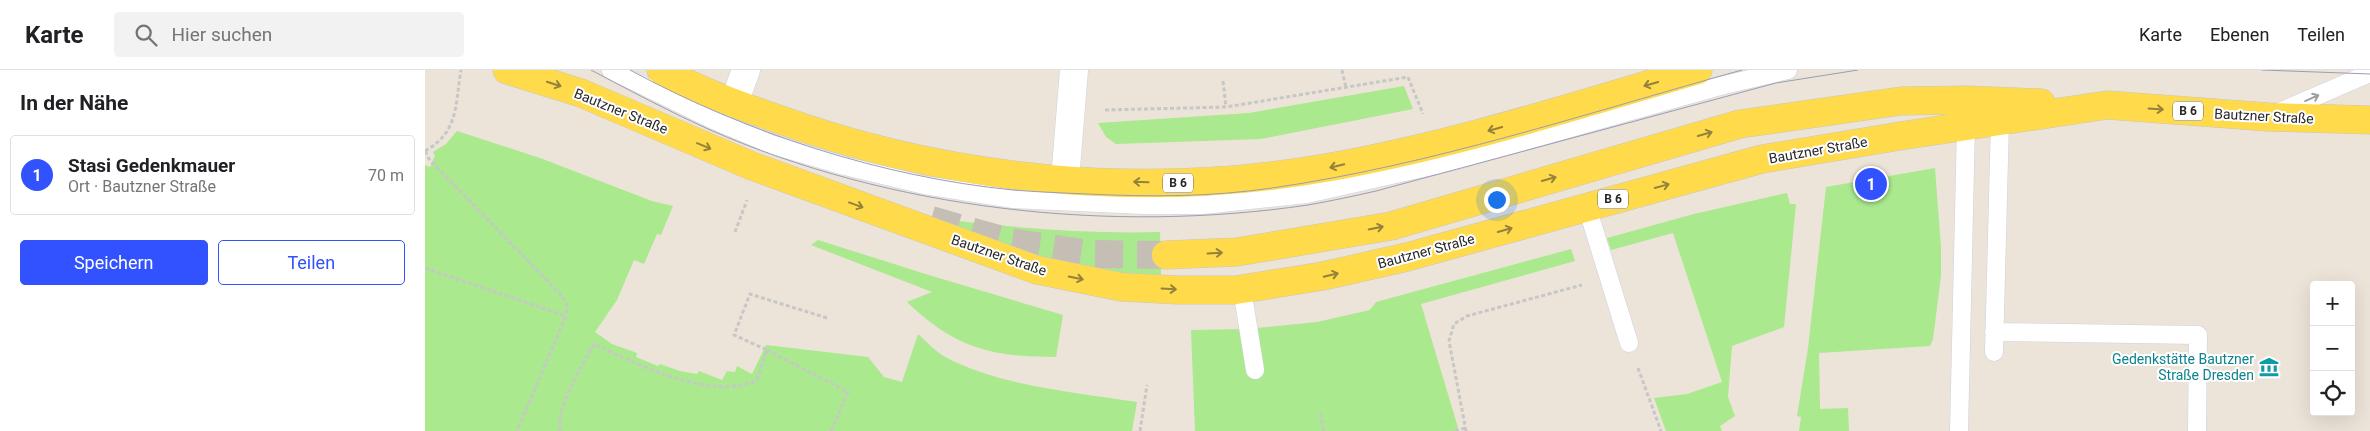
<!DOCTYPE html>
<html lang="de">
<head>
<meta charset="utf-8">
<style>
	body { margin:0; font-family:Roboto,sans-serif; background:#f2f2f2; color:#202124 }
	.controls { position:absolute; right:15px; bottom:15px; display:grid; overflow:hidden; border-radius:5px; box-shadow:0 5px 20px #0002 }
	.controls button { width:45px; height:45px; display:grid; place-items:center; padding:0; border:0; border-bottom:1px solid #e0e0e0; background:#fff; color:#202124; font:25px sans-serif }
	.you { position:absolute; left:1071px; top:129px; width:18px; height:18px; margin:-12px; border:4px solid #fff; border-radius:50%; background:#1a73e8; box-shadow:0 0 0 8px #1a73e833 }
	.badge { display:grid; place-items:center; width:32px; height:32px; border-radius:50%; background:#3251ff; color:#fff; font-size:16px; font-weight:700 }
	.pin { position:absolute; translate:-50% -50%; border:2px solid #fff; box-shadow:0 1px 5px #0006 }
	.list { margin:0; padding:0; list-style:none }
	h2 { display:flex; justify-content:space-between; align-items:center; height:65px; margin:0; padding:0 20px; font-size:21px }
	h2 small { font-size:16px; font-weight:400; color:#757577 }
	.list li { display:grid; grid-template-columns:32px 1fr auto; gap:15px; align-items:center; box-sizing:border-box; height:80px; margin:0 10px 10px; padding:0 10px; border:1px solid #e0e0e0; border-radius:5px }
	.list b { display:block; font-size:19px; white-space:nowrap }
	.list p { margin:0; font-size:16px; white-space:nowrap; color:#757577 }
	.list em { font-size:16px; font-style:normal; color:#757577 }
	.actions { display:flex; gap:10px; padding:15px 20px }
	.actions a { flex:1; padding:11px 0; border:1px solid #3251ff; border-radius:5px; text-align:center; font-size:18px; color:#3251ff }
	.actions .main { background:#3251ff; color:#fff }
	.icon { flex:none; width:28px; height:28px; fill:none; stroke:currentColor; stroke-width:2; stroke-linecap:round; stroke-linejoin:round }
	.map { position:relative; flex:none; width:1945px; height:361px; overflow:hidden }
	header { display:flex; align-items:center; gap:30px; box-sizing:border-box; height:70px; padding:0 25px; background:#fff; border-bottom:1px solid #e0e0e0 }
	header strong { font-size:24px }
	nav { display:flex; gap:28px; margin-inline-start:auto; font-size:18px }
	.search { width:350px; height:45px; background:#f2f2f2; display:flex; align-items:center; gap:12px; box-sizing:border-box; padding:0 18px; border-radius:5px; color:#757577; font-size:19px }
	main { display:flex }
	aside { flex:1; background:#fff }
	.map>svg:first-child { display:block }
	.green { fill:#aae98e }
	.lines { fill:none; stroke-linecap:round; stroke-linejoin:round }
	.primary-tunnel { stroke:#c5beb5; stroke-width:28; stroke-dasharray:28 14; stroke-linecap:butt }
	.lane-casing { stroke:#cdd0e3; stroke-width:19 }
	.street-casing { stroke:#cdd0e3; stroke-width:29 }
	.primary-casing { stroke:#c7c7c7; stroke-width:29 }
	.path { stroke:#c7c7c7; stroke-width:3; stroke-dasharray:4 2.5; stroke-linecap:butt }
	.lane { stroke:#fff; stroke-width:18 }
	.street { stroke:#fff; stroke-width:28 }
	.primary { stroke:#ffdb4b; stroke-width:28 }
	.tram { stroke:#9a9db5; stroke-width:1 }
	.oneway { stroke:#94823a }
	.oneway2 { stroke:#9e9e9e }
	.labels { text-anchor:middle; stroke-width:4; stroke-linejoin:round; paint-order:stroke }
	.shield { fill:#fff; stroke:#686868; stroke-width:1 }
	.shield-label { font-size:12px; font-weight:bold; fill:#282828 }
	.street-label { font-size:14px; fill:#282828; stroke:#fff }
	.culture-label { font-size:14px; fill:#0d838f; stroke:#fff; text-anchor:end }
</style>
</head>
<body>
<header>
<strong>Karte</strong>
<div class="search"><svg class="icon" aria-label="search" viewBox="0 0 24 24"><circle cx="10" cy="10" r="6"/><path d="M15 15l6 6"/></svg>Hier suchen</div>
<nav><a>Karte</a><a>Ebenen</a><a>Teilen</a></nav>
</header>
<main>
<aside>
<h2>In der Nähe<small></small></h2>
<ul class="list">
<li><span class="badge">1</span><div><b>Stasi Gedenkmauer</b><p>Ort · Bautzner Straße</p></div><em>70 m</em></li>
</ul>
<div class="actions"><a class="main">Speichern</a><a>Teilen</a></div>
</aside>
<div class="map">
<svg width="1945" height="361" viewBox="0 0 1945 361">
	<rect width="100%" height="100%" fill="#ece4d8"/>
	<!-- green -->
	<path class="green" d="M979,16L988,39L836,69L691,74L681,67L673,53L824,43Z
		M32,61L115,88L227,131L248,136L236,165L232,164L219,194L209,190L192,230L170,262L187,274L212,283L211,287L233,296L235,294L255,301L272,304L274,301L297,310L302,301L310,302L312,296L327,304L341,275L443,287L459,307L477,312L493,264C502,272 512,283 522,288C576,316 653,323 712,332L707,361H0V95L5,97L10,86L8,82L21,74Z
		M1510,98L1516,177V206L1508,269L1505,276L1394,283L1395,339L1423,338L1424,361H1374L1376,347L1372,346L1383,278L1401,117Z
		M1362,123L1365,134H1371L1359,257L1307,276L1303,327L1310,346L1295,356L1297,361H1241L1229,328L1262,324L1297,312L1248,163L1186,180L1182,168L1269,144Z
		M517,149C590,158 662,164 735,162L736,206C709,204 682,202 656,197C608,186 562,171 516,155Z
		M393,170L507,206L638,245L631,287C566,287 530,278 482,232L507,222L386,175Z
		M1146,179L1150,191L996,234L1034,361H770L766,260L822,259L892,252L945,240L951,232Z"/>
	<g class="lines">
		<!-- primary-tunnel -->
		<path class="primary-tunnel" d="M506,150L584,172L664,184L741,185"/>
		<defs>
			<path id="lane" d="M186,0L286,49L348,75L420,96L499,115L588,129L719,135H778L882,124L1029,91L1295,16L1363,0
				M1852,43L1945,3
				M1162,137L1204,273
				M817,219L830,300
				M1569,262L1773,265L1772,361
				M1569,282L1575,51
				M1534,361L1541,56"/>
			<path id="street" d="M309,33L321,0
				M640,110L649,0"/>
			<path id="primary" d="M82,0L156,23L327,96L612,200L696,217L753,220H811L898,206L982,187L1337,89L1475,66L1682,35L1843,47L1945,50
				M236,0C272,20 310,34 350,48C524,111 717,130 900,98C1026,76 1150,36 1273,0
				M741,185L812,182L966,156L1315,54L1476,31L1543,30L1616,33"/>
		</defs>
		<!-- lane casing -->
		<use href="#lane" class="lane-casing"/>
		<!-- street casing -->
		<use href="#street" class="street-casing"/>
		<!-- primary casing -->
		<use href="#primary" class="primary-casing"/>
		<!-- path -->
		<path class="path" d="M917,0L921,18
			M798,11L801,37
			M680,40L801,37L983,7L998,44
			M0,81L4,89L137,226L142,235L141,246
			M0,81C34,62 30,35 36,0
			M310,162L322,130
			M0,198L141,246L92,361
			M342,280L423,322L406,361
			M1213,298L1236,361
			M895,344L899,361
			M135,361C131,335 157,297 169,274C212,294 286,332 332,310L342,280L309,265L325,224L402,248
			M715,361L722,315
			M1030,361L1040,358
			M1041,361L1024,271L1029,254L1042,246L1157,215"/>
		<!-- lane -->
		<use href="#lane" class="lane"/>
		<!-- street -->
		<use href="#street" class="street"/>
		<!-- primary -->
		<use href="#primary" class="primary"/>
		<!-- tram -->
		<path class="tram" d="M166,0C204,20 243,41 283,59C466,140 686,164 883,135C906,131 929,126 951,121L1351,13L1433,0
			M205,0C321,63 457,107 588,120C613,122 638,123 663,124C725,127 786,127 847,118C1007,95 1162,43 1317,0
			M1837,0L1945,4"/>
	</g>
	<!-- one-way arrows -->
	<defs><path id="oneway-shaft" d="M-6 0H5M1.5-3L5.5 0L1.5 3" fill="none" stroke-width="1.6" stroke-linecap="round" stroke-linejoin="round" transform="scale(1.25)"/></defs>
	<g class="oneway">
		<use href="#oneway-shaft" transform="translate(129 14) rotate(18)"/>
		<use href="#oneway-shaft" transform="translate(1226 14) rotate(164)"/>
		<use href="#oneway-shaft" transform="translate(1731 39) rotate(4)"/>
		<use href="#oneway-shaft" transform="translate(1070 59) rotate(164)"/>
		<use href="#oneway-shaft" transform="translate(1280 64) rotate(-16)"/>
		<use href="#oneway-shaft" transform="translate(279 76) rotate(23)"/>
		<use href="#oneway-shaft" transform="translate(912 96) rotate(167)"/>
		<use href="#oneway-shaft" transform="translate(1124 109) rotate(-16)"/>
		<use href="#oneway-shaft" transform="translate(716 112) rotate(-178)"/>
		<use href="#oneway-shaft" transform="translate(1237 116) rotate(-15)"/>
		<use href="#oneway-shaft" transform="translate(431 135) rotate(20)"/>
		<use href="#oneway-shaft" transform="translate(951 158) rotate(-11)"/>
		<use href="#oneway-shaft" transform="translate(1080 160) rotate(-16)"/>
		<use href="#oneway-shaft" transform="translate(790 183) rotate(-3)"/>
		<use href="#oneway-shaft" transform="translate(906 205) rotate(-13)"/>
		<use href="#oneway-shaft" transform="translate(651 208) rotate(12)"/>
		<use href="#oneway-shaft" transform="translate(744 219) rotate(3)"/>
	</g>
	<use class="oneway2" href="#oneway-shaft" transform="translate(1887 28) rotate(-24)"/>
	<!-- icons -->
	<defs>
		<symbol id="museum-bare" viewBox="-9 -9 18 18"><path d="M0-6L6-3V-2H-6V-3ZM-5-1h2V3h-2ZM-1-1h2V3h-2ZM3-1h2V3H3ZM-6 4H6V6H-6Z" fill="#0f9aa8" stroke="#fff" stroke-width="2.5" paint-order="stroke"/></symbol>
	</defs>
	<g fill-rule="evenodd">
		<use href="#museum-bare" x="1830" y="283" width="28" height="28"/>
	</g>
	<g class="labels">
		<!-- shield labels -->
		<g class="shield">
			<rect x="1748" y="31.5" width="30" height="19" rx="4"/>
			<rect x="738" y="103.5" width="30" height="19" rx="4"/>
			<rect x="1173" y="119.5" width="30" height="19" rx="4"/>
		</g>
		<g class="shield-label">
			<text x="1763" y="45">B 6</text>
			<text x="753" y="117">B 6</text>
			<text x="1188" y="133">B 6</text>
		</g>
		<!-- street labels -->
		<g class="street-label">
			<text transform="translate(196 41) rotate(22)" y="5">Bautzner Straße</text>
			<text transform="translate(1839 46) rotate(3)" y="5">Bautzner Straße</text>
			<text transform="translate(1393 80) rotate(-10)" y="5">Bautzner Straße</text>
			<text transform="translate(1001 181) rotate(-15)" y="5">Bautzner Straße</text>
			<text transform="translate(574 185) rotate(19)" y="5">Bautzner Straße</text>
		</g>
		<!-- culture labels -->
		<g class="culture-label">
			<text x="1829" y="294">Gedenkstätte Bautzner<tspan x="1829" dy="16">Straße Dresden</tspan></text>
		</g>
	</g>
</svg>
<div class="controls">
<button>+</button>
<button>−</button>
<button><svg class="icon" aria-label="locate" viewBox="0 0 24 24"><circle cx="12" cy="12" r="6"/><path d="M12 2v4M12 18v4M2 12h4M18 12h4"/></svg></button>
</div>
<div class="you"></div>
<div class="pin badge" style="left:1446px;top:114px">1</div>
</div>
</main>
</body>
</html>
